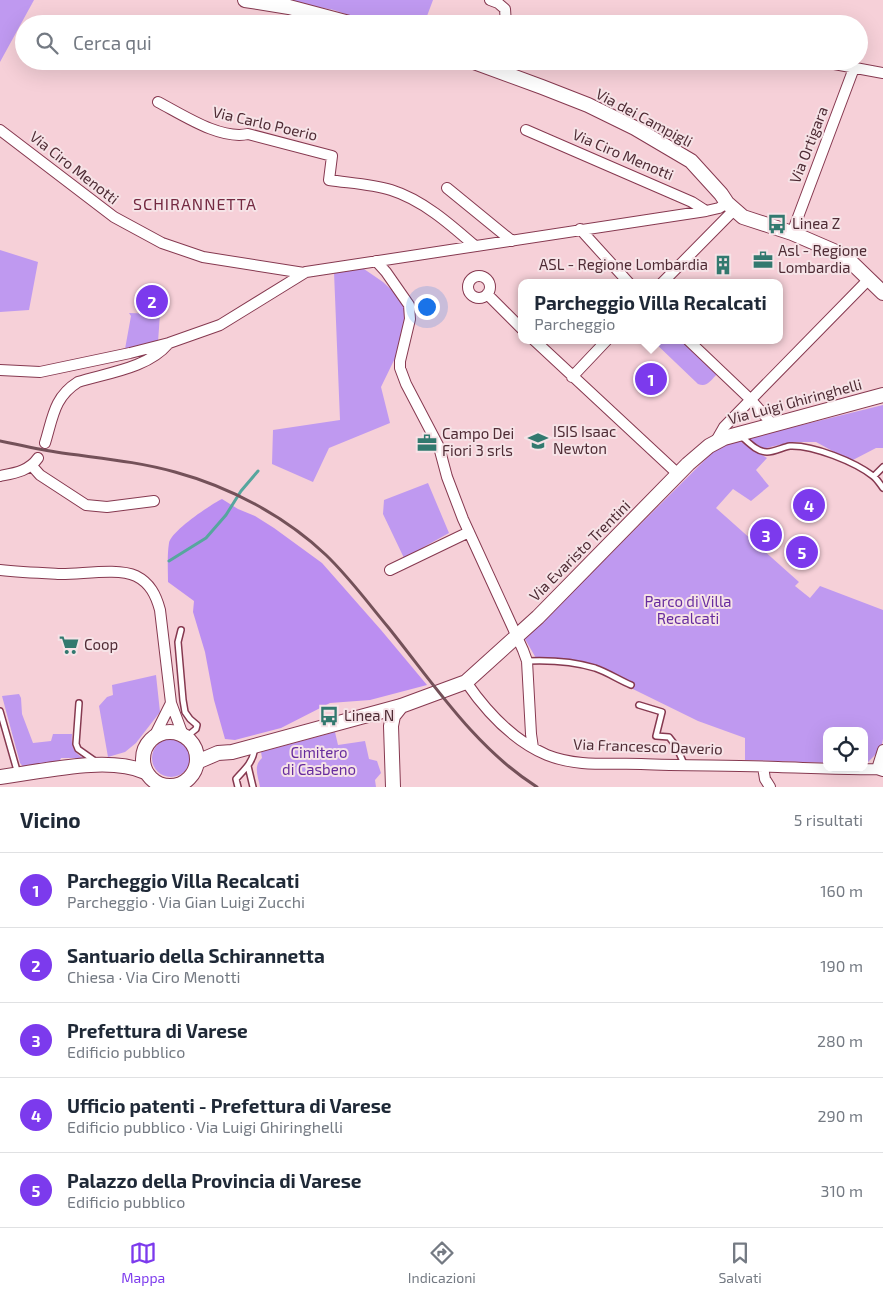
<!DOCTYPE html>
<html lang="it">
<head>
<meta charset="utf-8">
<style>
	body { margin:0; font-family:"Exo 2",sans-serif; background:#f6f6f7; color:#1f2937 }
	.controls { position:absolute; right:15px; bottom:15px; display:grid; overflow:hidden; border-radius:10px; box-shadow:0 5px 20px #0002 }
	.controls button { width:45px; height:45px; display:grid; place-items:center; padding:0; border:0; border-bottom:1px solid #e0e1e3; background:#fff; color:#1f2937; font:25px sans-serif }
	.you { position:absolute; left:426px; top:306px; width:18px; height:18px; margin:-12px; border:4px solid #fff; border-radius:50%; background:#1a73e8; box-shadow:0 0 0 8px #1a73e833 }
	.badge { display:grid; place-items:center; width:32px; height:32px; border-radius:50%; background:#7c3aed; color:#fff; font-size:16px; font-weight:700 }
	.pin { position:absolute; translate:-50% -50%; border:2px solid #fff; box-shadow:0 1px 5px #0006 }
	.popup { position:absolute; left:518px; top:279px; width:265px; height:65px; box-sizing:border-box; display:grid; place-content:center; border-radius:10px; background:#fff; filter:drop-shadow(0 1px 4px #0005); font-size:16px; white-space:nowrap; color:#747a83 }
	.popup b { font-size:19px; color:#1f2937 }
	.popup::after { content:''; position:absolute; left:50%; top:100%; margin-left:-10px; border:10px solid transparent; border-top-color:#fff }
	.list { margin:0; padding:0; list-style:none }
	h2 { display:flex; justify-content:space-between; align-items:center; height:65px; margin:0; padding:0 20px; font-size:21px }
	h2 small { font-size:16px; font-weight:400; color:#747a83 }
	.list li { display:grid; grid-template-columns:32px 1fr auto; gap:15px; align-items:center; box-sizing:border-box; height:75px; padding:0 20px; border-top:1px solid #e0e1e3 }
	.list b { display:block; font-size:19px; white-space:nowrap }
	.list p { margin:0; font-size:16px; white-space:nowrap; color:#747a83 }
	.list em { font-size:16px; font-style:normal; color:#747a83 }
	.icon { flex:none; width:28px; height:28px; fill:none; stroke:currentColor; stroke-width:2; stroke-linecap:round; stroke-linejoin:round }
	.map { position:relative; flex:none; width:883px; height:787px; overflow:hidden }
	.search { position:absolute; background:#fff; box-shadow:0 5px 20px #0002; left:15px; right:15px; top:15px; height:55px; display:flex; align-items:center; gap:12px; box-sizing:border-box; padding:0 18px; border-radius:28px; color:#747a83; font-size:19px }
	.sheet { height:440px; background:#fff }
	nav { display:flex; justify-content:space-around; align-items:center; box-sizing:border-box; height:70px; border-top:1px solid #e0e1e3; background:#fff; font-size:14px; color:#747a83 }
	nav a { display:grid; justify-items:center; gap:2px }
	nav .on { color:#7c3aed }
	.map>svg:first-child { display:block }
	.green { fill:#bf99f0 }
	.forest { fill:#bb8ef1 }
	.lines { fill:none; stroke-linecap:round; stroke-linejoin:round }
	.stream { stroke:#56a69e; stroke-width:3 }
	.lane-casing { stroke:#863950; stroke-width:8 }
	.street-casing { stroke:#863950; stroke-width:12 }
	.secondary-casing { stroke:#863950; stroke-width:16 }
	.lane { stroke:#fff; stroke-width:5 }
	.street { stroke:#fff; stroke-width:10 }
	.secondary { stroke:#fff; stroke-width:14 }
	.rail { stroke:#745159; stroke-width:3 }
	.labels { text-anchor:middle; stroke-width:4; stroke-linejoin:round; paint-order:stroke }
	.street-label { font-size:15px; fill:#4f2c35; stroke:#f6e3e7 }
	.poi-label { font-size:15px; fill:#4f2c35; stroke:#f6e3e7; text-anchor:start }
	.park-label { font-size:15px; fill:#672c9e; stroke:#f6e3e7 }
	.neighbourhood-label { font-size:16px; letter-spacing:1px; fill:#742941; stroke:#f6e3e7 }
</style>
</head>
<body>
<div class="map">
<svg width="883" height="787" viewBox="0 0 883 787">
	<rect width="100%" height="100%" fill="#f6d0d8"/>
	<!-- green -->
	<path class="green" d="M0,0H34L0,62Z
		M280,0H433L424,24H373L334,10Z
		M0,250L38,262L29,310L0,312Z
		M348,269H364L383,282L398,296L407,310L405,328L398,352L381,387L390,423L329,448L313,482L272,464L273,430L340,420L334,272Z
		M129,313L160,314L158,342L125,349L131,316Z
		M652,340H681L717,374C711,380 707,388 698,384Z
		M883,405V448H876L851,461L816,442H791L762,449L745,439Z
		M738,440L767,458L756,470L769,486L751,501L733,489L716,508L799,582L795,586L810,598L820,586L883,610V739L881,749L865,765L864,731H827V763L745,760V738L698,721L586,666L537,660L525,639L719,446Z
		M428,483L449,533L404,558L383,514L384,500Z
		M156,675L160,712L136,743L125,752L108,757L99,706L107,697L113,695L112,685Z
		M19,694L21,698L22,714L33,743L51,741L53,734H72C71,746 73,753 84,758L85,761L75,762V758H61L59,763L24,768L20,763L2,696Z
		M335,732L338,745L365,741L369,759L377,761L381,773L375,780L376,787H260C258,776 253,766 262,758L261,752Z
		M152 758a19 19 0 1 1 38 0a19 19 0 1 1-38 0Z"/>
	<!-- forest -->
	<path class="forest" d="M222,499L238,509L255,516L274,528L322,563L381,630L427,685L370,700L330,703L281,728L235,740L225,739L214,700L205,652L193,612L194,601L168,582C168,570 167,555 169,543C171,531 210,505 222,499Z"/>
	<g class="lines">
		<!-- stream -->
		<path class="stream" d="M169,561L206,538L226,515L241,491L258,471"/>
		<defs>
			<path id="lane" d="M741,436C748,442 757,452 767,452C775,452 783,447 790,446C813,445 855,462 873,476C877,479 880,484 883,488
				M874,476L883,467
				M181,630L178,642L183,700L185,712L190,719L197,725L196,729L186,737
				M527,661C550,660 572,661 595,668C607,672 619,680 631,685
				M79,703L76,744L78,749L95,761
				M639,705L662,712L656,736L669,737L676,746L685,766
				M0,711L18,774
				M248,766L253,787
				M238,787L236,779C244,770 252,763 254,752L251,749"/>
			<path id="street" d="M490,0L498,3L505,9L506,24
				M818,61L883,73
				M504,73L505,61
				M158,102C183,115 220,140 248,134L332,156L329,180C349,183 372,184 391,190C423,200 451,225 475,246
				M0,130L114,217L162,243L203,257L304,273
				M526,130L692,202L706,211
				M447,188L512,241
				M580,229L629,283
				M792,233L854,68
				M376,261L386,272L409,305L410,319L400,361V368L406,384L439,447L447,477L463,519L523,650L527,661L531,734L533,748
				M468 287a11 11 0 1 1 22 0a11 11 0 1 1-22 0Z
				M662,283L734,210
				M487,294L522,329
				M534,340L678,474
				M688,340L751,400L773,425
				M0,370L40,372L130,353L169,343L220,325L306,272L706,211L719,208L727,203
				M572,377L607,340
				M716,441L724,427L869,279
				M45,443C53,417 54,397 78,382C107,373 148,368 168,344
				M32,466L40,475L86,505L107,507L154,501
				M0,476C15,473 29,471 38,458
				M0,570C19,572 39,573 58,574C79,575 117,567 136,576C150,583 156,595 160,610L171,703L183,735
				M390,570L469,532
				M466,682C486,711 514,741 547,755C577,767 610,763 641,764C687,766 733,765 778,767C811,768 844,770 877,769L883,771
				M155,735L171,703
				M763,767L765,779L770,787
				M877,769L883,750"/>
			<path id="secondary" d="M245,0L289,7L353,24
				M471,61L542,87L588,105L635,128L691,161L721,194L727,203L743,217L792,233L836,252L850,261L883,293
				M143 759a27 27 0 1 1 54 0a27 27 0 1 1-54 0Z
				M197,762L218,753L232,752L401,706L466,682L538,617L688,464L709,446L724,438L883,395
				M0,777C41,772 108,755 145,772
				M393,787L391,726L393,716L401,706"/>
		</defs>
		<!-- lane casing -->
		<use href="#lane" class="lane-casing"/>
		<!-- street casing -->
		<use href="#street" class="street-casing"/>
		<!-- secondary casing -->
		<use href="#secondary" class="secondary-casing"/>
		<!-- lane -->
		<use href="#lane" class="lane"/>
		<!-- street -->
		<use href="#street" class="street"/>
		<!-- secondary -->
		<use href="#secondary" class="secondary"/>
		<!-- rail -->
		<path class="rail" d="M0,441C19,445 37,449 56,452C96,458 136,461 175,472C230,487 285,516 326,555C349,577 368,603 388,627C433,683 475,748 537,787"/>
	</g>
	<!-- icons -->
	<defs>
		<symbol id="bus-bare" viewBox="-9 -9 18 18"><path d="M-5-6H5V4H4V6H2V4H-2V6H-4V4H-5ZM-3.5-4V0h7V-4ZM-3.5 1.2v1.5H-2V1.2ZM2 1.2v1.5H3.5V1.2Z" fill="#32796f" stroke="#f6e3e7" stroke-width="2.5" paint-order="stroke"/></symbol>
		<symbol id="office-bare" viewBox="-9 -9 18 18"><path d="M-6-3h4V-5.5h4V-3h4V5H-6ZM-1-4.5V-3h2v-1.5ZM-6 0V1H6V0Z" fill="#32796f" stroke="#f6e3e7" stroke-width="2.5" paint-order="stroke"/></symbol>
		<symbol id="building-bare" viewBox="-9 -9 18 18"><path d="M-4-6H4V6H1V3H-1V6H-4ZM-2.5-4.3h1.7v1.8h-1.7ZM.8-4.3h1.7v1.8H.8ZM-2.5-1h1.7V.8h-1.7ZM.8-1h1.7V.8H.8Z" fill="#32796f" stroke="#f6e3e7" stroke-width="2.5" paint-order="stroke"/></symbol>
		<symbol id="school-bare" viewBox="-9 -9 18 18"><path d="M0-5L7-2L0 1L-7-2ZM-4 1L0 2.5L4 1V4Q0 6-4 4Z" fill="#32796f" stroke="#f6e3e7" stroke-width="2.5" paint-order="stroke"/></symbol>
		<symbol id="supermarket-bare" viewBox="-9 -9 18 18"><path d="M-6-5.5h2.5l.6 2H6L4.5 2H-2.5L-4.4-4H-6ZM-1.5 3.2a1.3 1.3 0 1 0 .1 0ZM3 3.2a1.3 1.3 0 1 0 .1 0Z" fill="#32796f" stroke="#f6e3e7" stroke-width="2.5" paint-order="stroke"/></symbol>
	</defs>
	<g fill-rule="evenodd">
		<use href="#bus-bare" x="763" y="210" width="28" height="28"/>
		<use href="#office-bare" x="749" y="246" width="28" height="28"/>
		<use href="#building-bare" x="709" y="251" width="28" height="28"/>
		<use href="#school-bare" x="524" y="427" width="28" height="28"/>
		<use href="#office-bare" x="413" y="429" width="28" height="28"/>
		<use href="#supermarket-bare" x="55" y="631" width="28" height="28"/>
		<use href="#bus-bare" x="315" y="702" width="28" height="28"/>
	</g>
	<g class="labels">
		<!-- street labels -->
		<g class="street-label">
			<text transform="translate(644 118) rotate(28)" y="5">Via dei Campigli</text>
			<text transform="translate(265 124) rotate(13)" y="5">Via Carlo Poerio</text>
			<text transform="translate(809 145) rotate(-69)" y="5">Via Ortigara</text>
			<text transform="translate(623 155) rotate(23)" y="5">Via Ciro Menotti</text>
			<text transform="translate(74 168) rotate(38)" y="5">Via Ciro Menotti</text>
			<text transform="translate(795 402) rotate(-15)" y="5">Via Luigi Ghiringhelli</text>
			<text transform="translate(580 551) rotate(-45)" y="5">Via Evaristo Trentini</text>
			<text transform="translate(648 747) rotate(2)" y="5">Via Francesco Daverio</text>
		</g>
		<!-- poi labels -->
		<g class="poi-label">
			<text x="792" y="229">Linea Z</text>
			<text x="778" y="256">Asl - Regione<tspan x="778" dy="17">Lombardia</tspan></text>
			<text x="708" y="270" text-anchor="end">ASL - Regione Lombardia</text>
			<text x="553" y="437">ISIS Isaac<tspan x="553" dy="17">Newton</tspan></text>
			<text x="442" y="439">Campo Dei<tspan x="442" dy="17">Fiori 3 srls</tspan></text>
			<text x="84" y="650">Coop</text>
			<text x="344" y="721">Linea N</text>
		</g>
		<!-- park labels -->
		<g class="park-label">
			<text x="688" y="607">Parco di Villa<tspan x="688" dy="17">Recalcati</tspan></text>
			<text x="319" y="758">Cimitero<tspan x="319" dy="17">di Casbeno</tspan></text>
		</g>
		<!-- neighbourhood labels -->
		<g class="neighbourhood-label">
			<text x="195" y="210">SCHIRANNETTA</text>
		</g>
	</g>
</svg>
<div class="controls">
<button><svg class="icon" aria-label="locate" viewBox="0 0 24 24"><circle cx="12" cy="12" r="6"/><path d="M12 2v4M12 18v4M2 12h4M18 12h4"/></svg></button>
</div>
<div class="you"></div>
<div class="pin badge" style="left:651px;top:379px">1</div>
<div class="popup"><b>Parcheggio Villa Recalcati</b>Parcheggio</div>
<div class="pin badge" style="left:152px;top:301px">2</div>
<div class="pin badge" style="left:766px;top:535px">3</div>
<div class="pin badge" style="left:809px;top:505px">4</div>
<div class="pin badge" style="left:802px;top:552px">5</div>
<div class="search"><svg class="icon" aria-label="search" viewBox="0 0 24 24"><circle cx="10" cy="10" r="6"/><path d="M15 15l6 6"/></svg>Cerca qui</div>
</div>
<section class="sheet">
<h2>Vicino<small>5 risultati</small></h2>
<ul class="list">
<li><span class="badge">1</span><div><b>Parcheggio Villa Recalcati</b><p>Parcheggio · Via Gian Luigi Zucchi</p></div><em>160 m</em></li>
<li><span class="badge">2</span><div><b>Santuario della Schirannetta</b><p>Chiesa · Via Ciro Menotti</p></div><em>190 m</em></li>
<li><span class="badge">3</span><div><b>Prefettura di Varese</b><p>Edificio pubblico</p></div><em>280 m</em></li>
<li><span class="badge">4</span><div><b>Ufficio patenti - Prefettura di Varese</b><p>Edificio pubblico · Via Luigi Ghiringhelli</p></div><em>290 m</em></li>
<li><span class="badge">5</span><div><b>Palazzo della Provincia di Varese</b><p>Edificio pubblico</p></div><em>310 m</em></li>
</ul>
</section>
<nav>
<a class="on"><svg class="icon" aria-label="map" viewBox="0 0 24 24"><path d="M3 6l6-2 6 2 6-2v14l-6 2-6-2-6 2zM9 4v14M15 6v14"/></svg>Mappa</a>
<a><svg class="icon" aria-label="directions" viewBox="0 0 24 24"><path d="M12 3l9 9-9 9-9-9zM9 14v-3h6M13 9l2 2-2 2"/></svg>Indicazioni</a>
<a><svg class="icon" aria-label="saved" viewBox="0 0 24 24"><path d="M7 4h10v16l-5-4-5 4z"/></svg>Salvati</a>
</nav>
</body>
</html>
